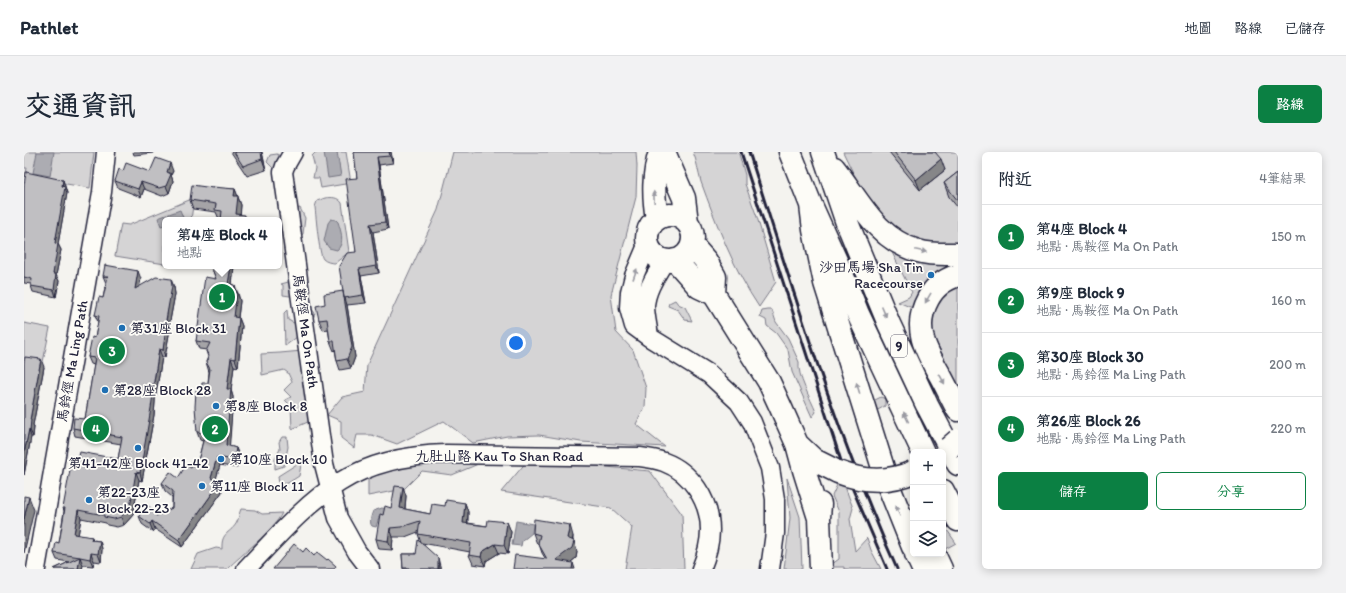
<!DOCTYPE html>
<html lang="zh-TW">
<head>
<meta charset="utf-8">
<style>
	body { margin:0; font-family:Itim,"LXGW WenKai TC",sans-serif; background:#f2f2f3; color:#1f2937 }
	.controls { position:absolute; right:12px; bottom:12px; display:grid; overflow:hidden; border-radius:6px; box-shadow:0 2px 10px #0003 }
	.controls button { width:36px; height:36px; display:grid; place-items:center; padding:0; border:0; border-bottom:1px solid #e0e1e3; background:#fff; color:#1f2937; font:20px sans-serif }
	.you { position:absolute; left:492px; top:191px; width:14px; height:14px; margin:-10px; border:3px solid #fff; border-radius:50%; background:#1a73e8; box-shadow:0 0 0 6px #1a73e833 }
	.badge { display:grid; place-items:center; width:26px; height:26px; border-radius:50%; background:#0b8043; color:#fff; font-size:13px; font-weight:700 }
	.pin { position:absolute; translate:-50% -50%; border:2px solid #fff; box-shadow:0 1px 4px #0006 }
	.popup { position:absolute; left:138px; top:65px; width:120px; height:52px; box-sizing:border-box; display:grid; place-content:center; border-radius:6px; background:#fff; filter:drop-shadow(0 1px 3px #0005); font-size:13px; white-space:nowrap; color:#747a83 }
	.popup b { font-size:15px; color:#1f2937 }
	.popup::after { content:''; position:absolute; left:50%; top:100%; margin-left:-8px; border:8px solid transparent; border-top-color:#fff }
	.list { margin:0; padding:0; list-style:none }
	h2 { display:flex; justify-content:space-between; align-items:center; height:52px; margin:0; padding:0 16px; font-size:17px }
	h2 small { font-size:13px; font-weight:400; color:#747a83 }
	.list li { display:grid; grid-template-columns:26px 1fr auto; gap:12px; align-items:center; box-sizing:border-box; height:64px; padding:0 16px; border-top:1px solid #e0e1e3 }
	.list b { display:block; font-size:15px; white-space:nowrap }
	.list p { margin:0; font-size:13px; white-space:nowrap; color:#747a83 }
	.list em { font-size:13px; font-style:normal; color:#747a83 }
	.actions { display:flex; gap:8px; padding:12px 16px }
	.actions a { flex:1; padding:9px 0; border:1px solid #0b8043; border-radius:6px; text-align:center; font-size:14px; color:#0b8043 }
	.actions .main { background:#0b8043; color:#fff }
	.icon { flex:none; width:22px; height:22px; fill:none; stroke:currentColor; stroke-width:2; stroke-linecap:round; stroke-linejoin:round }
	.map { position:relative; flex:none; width:934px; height:417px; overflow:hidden; border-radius:6px }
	header { display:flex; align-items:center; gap:24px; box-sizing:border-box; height:56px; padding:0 20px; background:#fff; border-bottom:1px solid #e0e1e3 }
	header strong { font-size:19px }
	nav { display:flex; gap:22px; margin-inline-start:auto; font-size:14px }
	.intro { display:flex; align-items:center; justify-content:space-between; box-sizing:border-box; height:96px; padding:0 24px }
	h1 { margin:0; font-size:28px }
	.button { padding:10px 18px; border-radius:6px; background:#0b8043; color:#fff; font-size:14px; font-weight:700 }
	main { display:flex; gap:24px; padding:0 24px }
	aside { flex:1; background:#fff; border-radius:6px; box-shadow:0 2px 10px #0003 }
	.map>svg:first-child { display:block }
	.green { fill:#d5d4d5; stroke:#7c7b88 }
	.water { fill:#acacb2; stroke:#757582 }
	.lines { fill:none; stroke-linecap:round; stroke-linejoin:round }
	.minor-casing { stroke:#22223b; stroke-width:21 }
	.major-casing { stroke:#22223b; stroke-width:25 }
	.highway-casing { stroke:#22223b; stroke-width:25 }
	.minor { stroke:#fdfcf7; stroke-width:18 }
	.major { stroke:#fdfcf7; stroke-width:22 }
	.highway { stroke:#fdfcf7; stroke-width:22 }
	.rail { stroke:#22223b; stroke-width:3 }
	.major-bridge-casing { stroke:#22223b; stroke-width:25; stroke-linecap:butt }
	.major-bridge { stroke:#fdfcf7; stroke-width:22 }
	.wall { fill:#a5a4a7; stroke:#22223b }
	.shaded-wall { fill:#868688; stroke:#22223b }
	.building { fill:#c0bfc2; stroke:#22223b }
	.oneway { fill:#9a9aa2 }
	.poi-dot { fill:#1f6fb2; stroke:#fdfcf7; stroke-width:1.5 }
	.labels { text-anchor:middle; stroke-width:3.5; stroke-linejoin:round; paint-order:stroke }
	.shield { fill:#fdfcf7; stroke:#646373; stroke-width:1 }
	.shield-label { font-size:13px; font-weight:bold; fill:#22223b }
	.poi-label { font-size:14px; fill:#22223b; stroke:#fdfcf7; text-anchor:start }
	.street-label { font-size:14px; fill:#22223b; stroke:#fdfcf7 }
</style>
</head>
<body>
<header>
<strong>Pathlet</strong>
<nav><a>地圖</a><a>路線</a><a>已儲存</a></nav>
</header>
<div class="intro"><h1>交通資訊</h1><a class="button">路線</a></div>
<main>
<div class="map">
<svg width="934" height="417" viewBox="0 0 934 417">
	<rect width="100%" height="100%" fill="#f4f3ef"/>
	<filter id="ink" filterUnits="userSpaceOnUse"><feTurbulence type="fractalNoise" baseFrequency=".025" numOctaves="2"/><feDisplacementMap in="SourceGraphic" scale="8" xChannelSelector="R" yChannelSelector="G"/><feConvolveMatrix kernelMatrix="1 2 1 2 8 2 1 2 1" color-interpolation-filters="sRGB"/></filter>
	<g filter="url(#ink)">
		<!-- green -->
		<path class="green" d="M0,0H70L66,36L1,25L3,16H0Z
			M292,0H322L327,31L297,36L295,26H289L291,16L288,4Z
			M429,0H612L613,14L612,45L587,143L592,180L609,198L622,236L621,255L612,272L641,295L557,290L515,283L483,284L449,291L420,269L373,292L348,283H333L330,296L317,286V269L303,263L318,245L341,240L343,213L414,58Z
			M669,0H712L715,2L721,23V32L733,65L752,130L735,155C710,118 692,71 677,30C674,20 673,9 669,0Z
			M819,0H934V234L892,149L891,157L874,150L885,145L888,140L882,132L883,131Z
			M253,2L260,7L251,18L243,10L246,3Z
			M170,46L167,68H141V112L91,104L97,72L105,73Z
			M301,46C308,45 314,45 318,51L325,100L311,111C307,111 302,110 299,107C295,102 292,64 291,55L293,49Z
			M276,56L281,66L279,82L272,86L268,58Z
			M268,129L273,145L259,143V133L257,132Z
			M651,148L654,152L661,155L668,169L661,168L654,158L644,154L645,151Z
			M283,151L291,161L285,178L277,182L261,194L260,161L263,158L264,168L272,172Z
			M744,158H748L752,170L764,186L775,210C773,224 787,247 792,260L788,265L768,220L764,198L752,181L743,174L742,168L736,165L738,159Z
			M0,171L26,176L19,210L0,206Z
			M278,199L286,269L268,277L267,254L261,248L267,245L260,238L268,230L264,221L260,218L238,223L237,202L256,201Z
			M857,245L861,247V254L852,259L847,250Z
			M258,285H263L264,295L260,314L251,317V307L256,297L255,290Z
			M504,308L626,319L658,362L660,417H601L608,375L587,356L477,340Z
			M459,310L428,323L398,319L380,337L344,344V326L349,318L364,311Z
			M273,312L277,313L275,324L264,331L255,333L254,324Z
			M817,324L829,356L826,367L831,399L843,386L847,398L857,417H820V415H804L815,407V360L808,344Z
			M763,326L776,365L778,417H760L766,366Z
			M217,357L231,358L238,362L258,361C249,379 218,402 203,417H167L174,402L192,396L198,397C197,379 207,382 213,370C215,366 215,361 217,357Z
			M919,372L932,391L921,397Z"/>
		<!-- water -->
		<path class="water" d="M13,0H30L26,24L9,21Z
			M300,0H313L317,24L304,26Z
			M156,58L160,68H141V73L137,74L134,66Z
			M307,67L312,68L314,70C317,79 321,91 313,98L305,96L300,89L304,71Z
			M358,356L363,357V362L355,365L352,375L348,374C345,371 347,364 349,359Z
			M492,369L509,372L508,381L498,389L497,394L488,393Z"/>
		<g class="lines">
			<defs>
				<path id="minor" d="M269,0L261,14L259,20L300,312L314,366L333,400L346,417
					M624,91L610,124L606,140L605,156L610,174L625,185L685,222L715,250L728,270L746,316L751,347V381L746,417
					M625,185C624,175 621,164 621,154C622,137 633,122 641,108
					M12,417L78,40L82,0
					M222,417C250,388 282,351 316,330C348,310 385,303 422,302L616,305C624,306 632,307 640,310C667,320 686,349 686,378C686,391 682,405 677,417"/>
				<path id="major" d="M640,0L660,46L663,70
					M623 86a23 23 0 1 1 46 0a23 23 0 1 1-46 0Z
					M633,67C629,43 629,23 636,0
					M668,93L682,109L691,125L690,142
					M651,108L675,135L690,142L745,230L757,256L773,292L780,318L795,366
					M773,292L790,308L814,320
					M796,352L795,366L797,417"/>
				<path id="highway" d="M766,0L787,53L818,122L834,162L899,300
					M799,0L822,68L865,172L903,253L934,312
					M810,16C835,48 852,87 894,99C907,103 921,102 934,102
					M787,53L790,78L801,131L865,335L889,395
					M934,123C920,128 911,134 904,147C888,176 902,199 917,225C923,236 928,247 934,258
					M919,339L934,368
					M892,402L899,417
					M910,402L917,417"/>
			</defs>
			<!-- minor casing -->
			<use href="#minor" class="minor-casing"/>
			<!-- major casing -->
			<use href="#major" class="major-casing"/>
			<!-- highway casing -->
			<use href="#highway" class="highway-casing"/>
			<!-- minor -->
			<use href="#minor" class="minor"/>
			<!-- major -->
			<use href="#major" class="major"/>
			<!-- highway -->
			<use href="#highway" class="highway"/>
			<!-- rail -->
			<path class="rail" d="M717,0L818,312L863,417
				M725,0C770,141 812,282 873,417"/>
			<defs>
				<path id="major-bridge" d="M925,296L934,288
					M814,320C840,330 864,331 889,320"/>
			</defs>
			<!-- major-bridge casing -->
			<use href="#major-bridge" class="major-bridge-casing"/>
			<!-- major-bridge -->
			<use href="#major-bridge" class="major-bridge"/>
		</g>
		<!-- wall -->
		<path class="wall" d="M109,0H129V1L110,3Z
			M207,0H238L242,18L223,24Z
			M330,0H367L369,11L355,13L364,77L349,80L355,121L337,124L342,151L323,153L331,205L327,216L316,218L313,209L311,198L310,199L306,189L304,177L299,178L295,168L301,152L320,142L332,100L333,26Z
			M865,0H911L921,18L896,38Z
			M99,19L126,20L149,19L147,23L149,29L145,41L138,44L120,37L117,45L94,36L91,29Z
			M934,20V56L925,45L920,31Z
			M39,28L43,41L34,92L37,98L32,123L35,129L32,145L9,140L7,134V132L0,131V34Z
			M189,36L211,37L217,53L216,62L197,67H195L192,60L169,57L166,48Z
			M187,114H210L208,133L214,141L216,149L214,166H215L218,174L214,215L210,214L207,238L209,245L205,294L212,296L215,304L213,316L196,313L191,329L198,340L158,395L131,377L129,380L118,372L115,364L133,361L134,363L148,356V345L141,339L138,331L154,326L167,316L175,305L179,289L176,288L173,280L177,238L184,231L185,220L182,210L184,205L182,199L183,198L175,197L172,189L192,127Z
			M79,124L117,127L115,134L150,135L151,142L145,174L146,177L141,205H138L131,248V250L130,263L118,329L115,328L109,363L100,373L93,375L83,373L82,371L57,366L54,383L68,385L69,388L76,389L78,397L77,410L70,409L69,414L59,413L58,417H30L45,410L33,408L30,401L35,391L40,359L39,356L54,308L94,307L97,292L51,284L49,276L61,267L70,213L67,212L64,205L71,186L74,170L71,163L79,146L82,131Z
			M0,211L20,215L9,273L10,275L9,285H7L0,323Z
			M379,335L382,344L381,357L406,362L421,354L441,351L444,360V371L463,374L483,370L487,380L484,402L475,401L462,409L461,414L449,412L445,403L446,400L398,391L416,414V417H379L378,402H392L397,391L394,382V380L381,385H369L368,398L355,397L352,387L359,363L367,356Z
			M509,381L549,384V389H550L553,400L552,406L547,410L521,406L518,401L515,392H513Z"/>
		<!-- shaded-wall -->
		<path class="shaded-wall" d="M237,0H238L242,18L238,7Z
			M365,0H367L369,11L366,4Z
			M353,5L355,13L364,77L361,70Z
			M917,7L921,18L896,38L892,28Z
			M146,11L149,19L147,23L149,29L145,41L142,34L143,20Z
			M39,28L43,41L34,92L37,98L32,123L35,129L32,145L30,138L29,122L31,91Z
			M117,30L120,37L117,45L114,37Z
			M211,37L217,53L216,68L212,62L210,44Z
			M346,72L349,80L355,121L352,114Z
			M207,114H210L207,140L204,132Z
			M335,117L337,124L342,151L339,143Z
			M114,119L117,127L113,145L111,137Z
			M147,127L150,135L151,142L145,174L146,177L141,205L139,198Z
			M211,133L216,149L213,173L210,165V140Z
			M319,139L323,153L331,205L327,216L323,207Z
			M215,166L218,174L214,215L211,207Z
			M135,197L138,205L131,248V250L130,263L118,329L116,321L128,242Z
			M207,206L210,214L207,238L209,245L205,301L202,293L203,237Z
			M17,207L20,215L9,273L10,275L9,285L6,278V268Z
			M5,277L7,285L0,323V302Z
			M212,296L215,304L213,316L210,308Z
			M193,305L196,313L190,334L187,326Z
			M112,320L115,328L109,363L100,373L97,365Z
			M195,332L198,340L158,395L155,388Z
			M379,335L382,344L380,366L376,356Z
			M5,345L10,358L0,401V367Z
			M441,351L444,360L443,380L439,371Z
			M54,358L57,366L53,390L50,382Z
			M128,369L131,377L129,380L126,372Z
			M483,370L487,380L484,402L480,393Z
			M546,373L549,384L547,397L543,386Z
			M366,376L369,385L368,398L364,389Z
			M76,389L78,397L77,410L74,402Z
			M550,389L553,400L552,406L538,417L532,408Z
			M471,392L475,401L462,409L461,414L457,405L458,400Z
			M67,401L70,409L69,414L66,407Z
			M56,405L59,413L58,417H54Z
			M414,406L416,414V417H414Z
			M549,411L551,417H548Z"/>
		<!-- building -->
		<path class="building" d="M210,0H237L238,7L219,14Z
			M330,0H365L366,4L353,5L361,70L346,72L352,114L335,117L339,143L320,146L315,114L323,101L332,100L322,27L333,26Z
			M870,0H911L917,7L892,28Z
			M132,6L146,11L143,20L147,22L142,34L135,36L117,30L114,37L91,29L95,17L99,19L102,11L126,20Z
			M2,20L39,28L38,34L41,35L31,91L34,92L29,122H32L30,138L7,134L8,127L0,125V34Z
			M934,20V49L920,31Z
			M168,33L189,36V35L211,37L210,44H214L212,62L221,63V68H197L198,59L191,58L192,52L166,48Z
			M81,113L114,119L111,137L132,125L147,127L148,134L142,168L143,169L139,198L135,197L128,242H129L127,256L116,321L112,320L106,355L97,365L90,367L80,365V363L54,358L50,382L68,385L67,388L76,389L74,402L67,401L66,407L56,405L54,417H30L56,405L30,401L32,390L35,391L41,356H39L48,307L54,308L56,300L94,307L98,285L49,276L50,266L61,267L71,206L64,205L68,185L71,186L75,164L71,163L75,145L79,146L84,124H79Z
			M187,114H207L204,132L211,133L210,140L213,141L210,165L215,166L211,207L207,206L203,237H207L202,293L212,296L210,308L193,305L187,326L195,332L155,388L128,369L126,372L115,364L123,353L133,361L132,364L148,356L149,339L138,331L146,320L154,326L162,313L167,316L175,305L181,281L173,280L171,255L172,238H177L178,231H184L186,217L182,210L185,204L182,199L186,191L172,189L181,125L192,127Z
			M319,139L328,195L323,207L313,209L310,189H306L303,167L295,168L292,154L301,152L300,142Z
			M1,205L17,207L6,268H7L6,278L5,277L0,302V211Z
			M371,334L379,335L376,356L406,362L408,352L421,354L422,348L441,351L439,371L463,374L464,368L483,370L480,393L471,392L458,400L457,405L445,403L447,391L394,382L396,369L377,375L366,376L364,389L352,387L356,362L359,363L361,354L367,356Z
			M0,344L5,345L0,367Z
			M510,367L546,373L543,386L550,389L548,396L532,408L549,411L548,417H489L491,403L523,407L514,391L516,383L509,381Z
			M394,388L414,406V417H385V416H379L378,402H392Z
			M270,392L279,400L282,396L290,404L293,400L303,408L304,407L312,414L310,417H249Z"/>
		<!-- one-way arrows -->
		<defs><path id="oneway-solid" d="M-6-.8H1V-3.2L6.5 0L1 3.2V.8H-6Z"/></defs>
		<g class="oneway">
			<use href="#oneway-solid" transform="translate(630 45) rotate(-92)"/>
			<use href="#oneway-solid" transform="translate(897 99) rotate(12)"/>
			<use href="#oneway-solid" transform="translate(611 122) rotate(-70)"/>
			<use href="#oneway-solid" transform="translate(904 146) rotate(120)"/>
			<use href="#oneway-solid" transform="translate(860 160) rotate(67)"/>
			<use href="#oneway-solid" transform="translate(918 227) rotate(61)"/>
			<use href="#oneway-solid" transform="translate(834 236) rotate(-107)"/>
			<use href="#oneway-solid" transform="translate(882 265) rotate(-116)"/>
			<use href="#oneway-solid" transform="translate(874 359) rotate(-111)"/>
		</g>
	</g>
	<!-- markers -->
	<g class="poi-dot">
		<circle cx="907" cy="123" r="4"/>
		<circle cx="98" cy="176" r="4"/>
		<circle cx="81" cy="238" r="4"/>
		<circle cx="192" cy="254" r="4"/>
		<circle cx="114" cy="296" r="4"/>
		<circle cx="197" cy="307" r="4"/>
		<circle cx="178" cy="334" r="4"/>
		<circle cx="65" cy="348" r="4"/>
	</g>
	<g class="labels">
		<!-- shield labels -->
		<rect class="shield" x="867" y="183" width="16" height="22" rx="3"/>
		<g class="shield-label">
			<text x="875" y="199">9</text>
		</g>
		<!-- poi labels -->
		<g class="poi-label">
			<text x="899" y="120" text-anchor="end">沙田馬場 Sha Tin<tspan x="899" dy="16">Racecourse</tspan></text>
			<text x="106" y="181">第31座 Block 31</text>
			<text x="89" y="243">第28座 Block 28</text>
			<text x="200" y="259">第8座 Block 8</text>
			<text x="205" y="312">第10座 Block 10</text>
			<text x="114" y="316" text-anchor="middle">第41-42座 Block 41-42</text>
			<text x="186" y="339">第11座 Block 11</text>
			<text x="73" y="345">第22-23座<tspan x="73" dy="16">Block 22-23</tspan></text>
		</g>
		<!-- street labels -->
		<g class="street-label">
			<text transform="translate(282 179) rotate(82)" y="5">馬鞍徑 Ma On Path</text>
			<text transform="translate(48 209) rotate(-80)" y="5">馬鈴徑 Ma Ling Path</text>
			<text x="475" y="309">九肚山路 Kau To Shan Road</text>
		</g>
	</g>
</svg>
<div class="controls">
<button>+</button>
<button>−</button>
<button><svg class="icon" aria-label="layers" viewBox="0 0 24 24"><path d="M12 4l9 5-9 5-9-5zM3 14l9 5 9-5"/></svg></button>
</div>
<div class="you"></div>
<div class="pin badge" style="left:198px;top:145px">1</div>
<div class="popup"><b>第4座 Block 4</b>地點</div>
<div class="pin badge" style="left:191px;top:277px">2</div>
<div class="pin badge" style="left:88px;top:199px">3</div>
<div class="pin badge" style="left:72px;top:277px">4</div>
</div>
<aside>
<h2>附近<small>4筆結果</small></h2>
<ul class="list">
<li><span class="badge">1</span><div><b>第4座 Block 4</b><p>地點 · 馬鞍徑 Ma On Path</p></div><em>150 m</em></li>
<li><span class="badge">2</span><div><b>第9座 Block 9</b><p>地點 · 馬鞍徑 Ma On Path</p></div><em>160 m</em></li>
<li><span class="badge">3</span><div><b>第30座 Block 30</b><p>地點 · 馬鈴徑 Ma Ling Path</p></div><em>200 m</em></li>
<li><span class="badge">4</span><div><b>第26座 Block 26</b><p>地點 · 馬鈴徑 Ma Ling Path</p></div><em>220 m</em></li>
</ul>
<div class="actions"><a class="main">儲存</a><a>分享</a></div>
</aside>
</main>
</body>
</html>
